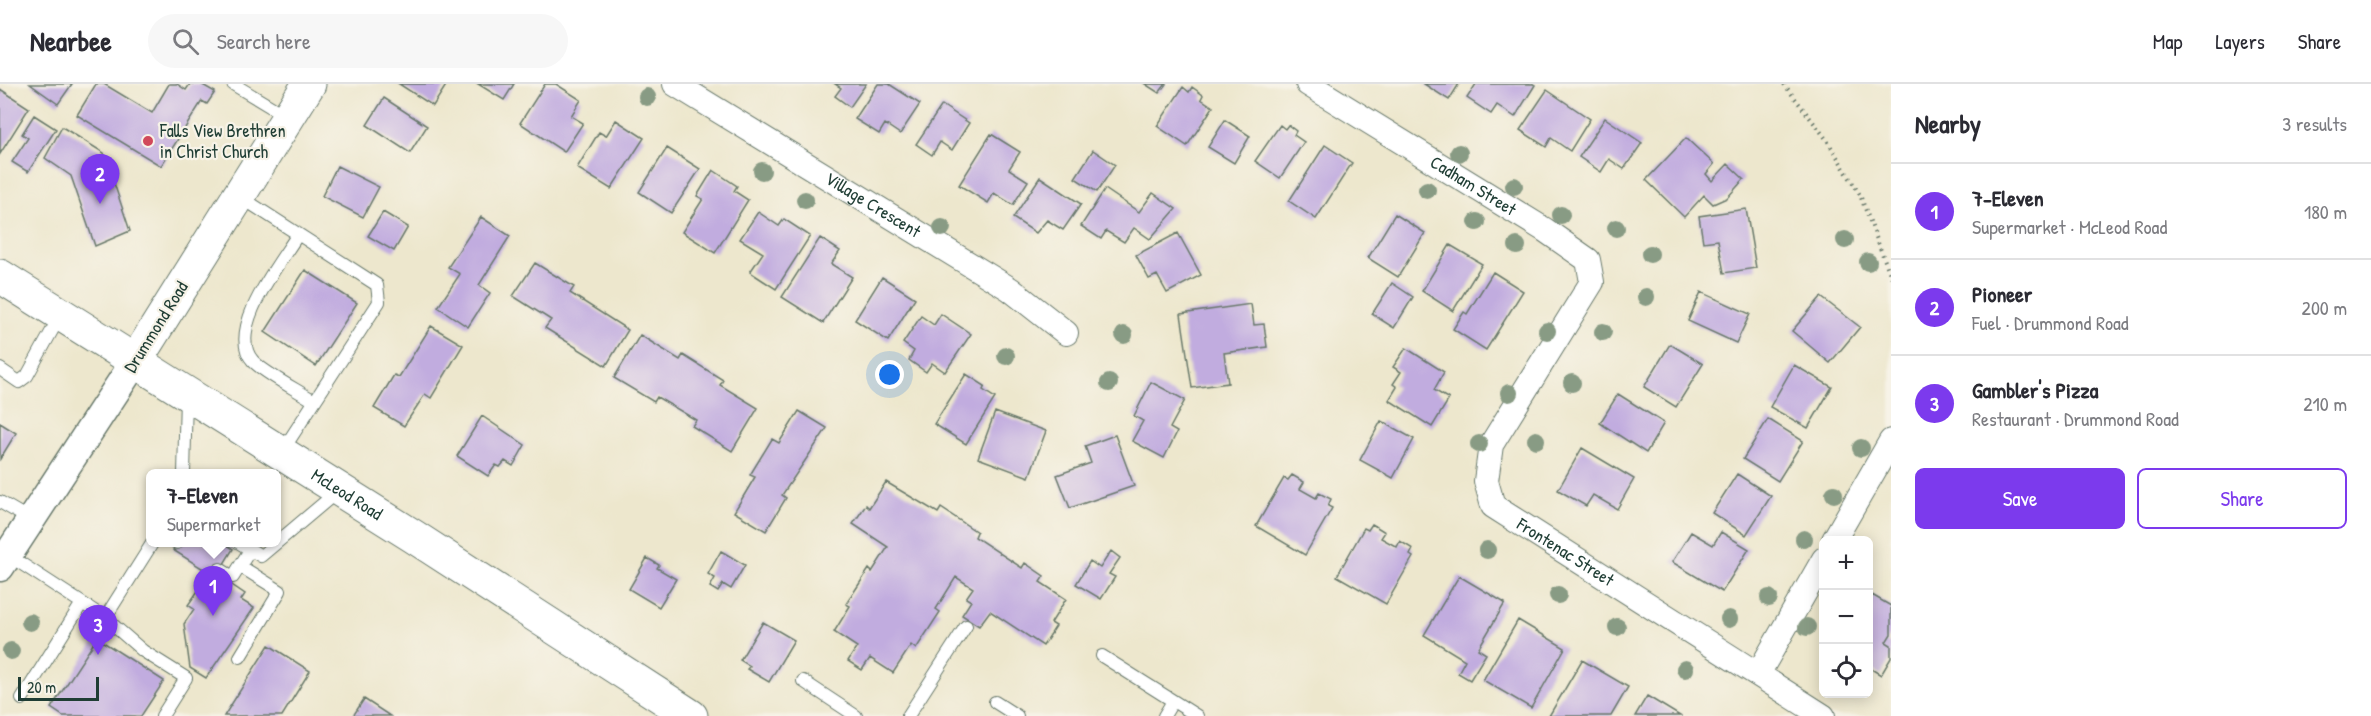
<!DOCTYPE html>
<html lang="en">
<head>
<meta charset="utf-8">
<style>
	body { margin:0; font-family:"Patrick Hand",sans-serif; background:#f7f7f7; color:#2b2b33 }
	.controls { position:absolute; right:18px; bottom:18px; display:grid; overflow:hidden; border-radius:9px; box-shadow:0 3px 15px #0003 }
	.controls button { width:54px; height:54px; display:grid; place-items:center; padding:0; border:0; border-bottom:2px solid #e1e1e2; background:#fff; color:#2b2b33; font:30px sans-serif }
	.scale { position:absolute; left:18px; bottom:15px; width:81px; box-sizing:border-box; padding-left:6px; border:3px solid #1f3d34; border-top:0; font-size:16px; line-height:21px; white-space:nowrap; color:#1f3d34; -webkit-text-stroke:4px #f7f3e8; paint-order:stroke }
	.you { position:absolute; left:890px; top:291px; width:21px; height:21px; margin:-15px; border:4px solid #fff; border-radius:50%; background:#1a73e8; box-shadow:0 0 0 9px #1a73e833 }
	.badge { display:grid; place-items:center; width:39px; height:39px; border-radius:50%; background:#7c3aed; color:#fff; font-size:20px; font-weight:700 }
	.pin { position:absolute; translate:-50% -50px; filter:drop-shadow(0 2px 3px #0008) }
	.pin::after { content:''; position:absolute; top:32px; width:21px; height:18px; background:inherit; clip-path:polygon(0 0,100% 0,50% 100%) }
	.popup { position:absolute; left:146px; top:385px; width:135px; height:78px; box-sizing:border-box; display:grid; place-content:center; border-radius:9px; background:#fff; filter:drop-shadow(0 2px 4px #0005); font-size:20px; white-space:nowrap; color:#7c7c81 }
	.popup b { font-size:22px; color:#2b2b33 }
	.popup::after { content:''; position:absolute; left:50%; top:100%; margin-left:-12px; border:12px solid transparent; border-top-color:#fff }
	.list { margin:0; padding:0; list-style:none }
	h2 { display:flex; justify-content:space-between; align-items:center; height:78px; margin:0; padding:0 24px; font-size:26px }
	h2 small { font-size:20px; font-weight:400; color:#7c7c81 }
	.list li { display:grid; grid-template-columns:39px 1fr auto; gap:18px; align-items:center; box-sizing:border-box; height:96px; padding:0 24px; border-top:2px solid #e1e1e2 }
	.list b { display:block; font-size:22px; white-space:nowrap }
	.list p { margin:0; font-size:20px; white-space:nowrap; color:#7c7c81 }
	.list em { font-size:20px; font-style:normal; color:#7c7c81 }
	.actions { display:flex; gap:12px; padding:18px 24px }
	.actions a { flex:1; padding:14px 0; border:2px solid #7c3aed; border-radius:9px; text-align:center; font-size:21px; color:#7c3aed }
	.actions .main { background:#7c3aed; color:#fff }
	.icon { flex:none; width:33px; height:33px; fill:none; stroke:currentColor; stroke-width:2; stroke-linecap:round; stroke-linejoin:round }
	.map { position:relative; flex:none; width:1891px; height:632px; overflow:hidden }
	header { display:flex; align-items:center; gap:36px; box-sizing:border-box; height:84px; padding:0 30px; background:#fff; border-bottom:2px solid #e1e1e2 }
	header strong { font-size:28px }
	nav { display:flex; gap:33px; margin-inline-start:auto; font-size:21px }
	.search { width:420px; height:54px; background:#f7f7f7; display:flex; align-items:center; gap:15px; box-sizing:border-box; padding:0 21px; border-radius:33px; color:#7c7c81; font-size:22px }
	main { display:flex }
	aside { flex:1; background:#fff }
	.map>svg:first-child { display:block }
	.building { fill:#c1acdf }
	.lines { fill:none; stroke-linecap:round; stroke-linejoin:round }
	.service-casing { stroke:#67786a; stroke-width:14 }
	.minor-casing { stroke:#67786a; stroke-width:26 }
	.tertiary-casing { stroke:#67786a; stroke-width:31 }
	.secondary-casing { stroke:#67786a; stroke-width:35 }
	.path { stroke:#67786a; stroke-width:4; stroke-dasharray:1.5 4.5; stroke-linecap:butt }
	.service { stroke:#fff; stroke-width:12 }
	.minor { stroke:#fff; stroke-width:24 }
	.tertiary { stroke:#fff; stroke-width:28 }
	.secondary { stroke:#fff; stroke-width:33 }
	.tree { fill:#889b84 }
	.poi-dot { fill:#d1495b; stroke:#f7f3e8; stroke-width:2 }
	.labels { text-anchor:middle; stroke-width:4.5; stroke-linejoin:round; paint-order:stroke }
	.poi-label { font-size:18px; fill:#1f3d34; stroke:#f7f3e8; text-anchor:start }
	.street-label { font-size:18px; fill:#1f3d34; stroke:#f7f3e8 }
</style>
</head>
<body>
<header>
<strong>Nearbee</strong>
<div class="search"><svg class="icon" aria-label="search" viewBox="0 0 24 24"><circle cx="10" cy="10" r="6"/><path d="M15 15l6 6"/></svg>Search here</div>
<nav><a>Map</a><a>Layers</a><a>Share</a></nav>
</header>
<main>
<div class="map">
<svg width="1891" height="632" viewBox="0 0 1891 632">
	<rect width="100%" height="100%" fill="#f7f3e8"/>
	<filter id="ink" filterUnits="userSpaceOnUse"><feTurbulence type="fractalNoise" baseFrequency=".0167" numOctaves="2"/><feDisplacementMap in="SourceGraphic" scale="12" xChannelSelector="R" yChannelSelector="G"/><feConvolveMatrix kernelMatrix="1 2 1 2 8 2 1 2 1" color-interpolation-filters="sRGB"/></filter>
	<filter id="wash" filterUnits="userSpaceOnUse"><feTurbulence type="fractalNoise" baseFrequency=".008" numOctaves="4" result="noise"/><feDisplacementMap in="SourceGraphic" scale="24" xChannelSelector="R" yChannelSelector="G"/><feGaussianBlur stdDeviation="1.35" result="paint"/><feColorMatrix in="noise" values="0 0 0 0 0 0 0 0 0 0 0 0 0 0 0 0 0 1.4 0 .05"/><feComposite in="paint" operator="in"/></filter>
	<g filter="url(#wash)">
		<rect width="100%" height="100%" fill="#ede7cd"/>
		<g id="blocks">
			<!-- building -->
			<path class="building" d="M30,0H72L58,20Z
				M96,0H104L152,29L169,0H177L186,6L190,0H201L215,8L207,20L202,17L161,82L77,31Z
				M399,0H447L433,22Z
				M478,0H514L504,16Z
				M545,0H556L581,16L571,32L583,39L564,68L520,39Z
				M835,0H866L850,23L835,12L841,4Z
				M878,0H889L920,20L900,50L885,40L879,50L855,35Z
				M1145,0H1166L1159,9Z
				M1424,0H1459L1449,16Z
				M1476,0H1533L1535,1L1515,33L1497,21L1491,30L1467,14Z
				M1183,3L1189,8L1192,3L1203,11L1201,15L1213,23L1187,62L1157,42Z
				M0,5L29,24L0,70Z
				M1547,6L1590,35L1570,67L1551,54L1546,63L1520,46Z
				M384,14L427,42L410,69L367,41Z
				M942,21L969,39L952,66L940,58L932,71L916,60Z
				M34,31L56,45L28,88L12,78L28,54L22,50Z
				M1605,34L1642,59L1624,85L1609,75L1601,88L1579,73Z
				M616,36L644,54L611,105L577,84L599,48L606,52Z
				M1225,36L1250,52L1234,79L1208,63Z
				M1280,41L1285,45L1288,41L1296,47L1294,51L1304,58L1280,94L1255,77Z
				M62,43L104,69L130,147L95,162L71,92L45,74Z
				M991,50L1020,68L1009,85L1028,97L1013,121L994,109L988,119L959,101Z
				M1686,54L1714,80L1706,90L1712,97L1728,80L1744,95L1727,114L1713,120L1704,111L1684,133L1646,96Z
				M1325,61L1352,79L1316,135L1289,117Z
				M667,64L700,85L671,129L639,108Z
				M1093,66L1115,81L1097,108L1075,94Z
				M337,82L379,103L363,133L322,112Z
				M713,86L737,102L734,107L748,116L715,169L682,148L703,115L697,112Z
				M1040,93L1081,120L1063,146L1047,136L1036,149L1013,134Z
				M1105,105L1139,128L1153,109L1176,125L1150,155L1134,144L1124,158L1106,147L1101,155L1081,142Z
				M1746,125L1756,184L1724,189L1718,156L1703,158L1699,132Z
				M383,128L408,143L394,167L368,152Z
				M758,128L779,142L784,135L810,152L776,205L750,188L763,169L740,155Z
				M1395,130L1425,149L1398,193L1368,174Z
				M481,133L510,152L479,201L490,209L468,243L438,223L460,190L448,183Z
				M1178,149L1201,191L1167,209L1157,191L1149,195L1136,171Z
				M820,154L840,167L831,180L852,193L823,239L782,213Z
				M1450,161L1482,180L1453,227L1422,207Z
				M535,179L574,203L570,209L628,246L606,282L545,244L551,236L513,212Z
				M305,186L357,219L316,282L265,248Z
				M1493,188L1523,207L1486,266L1453,245L1464,228L1467,230Z
				M882,193L915,214L888,257L855,236Z
				M1392,199L1413,213L1394,244L1372,230Z
				M1701,208L1750,230L1736,259L1688,237Z
				M1821,213L1860,243L1830,279L1792,247Z
				M1251,220L1254,241L1264,240L1267,263L1224,269L1228,299L1192,304L1181,230Z
				M941,230L971,250L945,288L932,279L926,288L909,276L914,267L903,259L921,232L934,241Z
				M431,242L463,261L431,314L425,310L404,342L374,324L394,291L399,293Z
				M640,251L680,276L683,271L723,296L720,301L758,324L732,367L692,342L696,336L657,313L654,318L614,294Z
				M1670,260L1703,280L1676,323L1644,303Z
				M1406,264L1444,288L1434,306L1449,315L1432,343L1389,316L1397,303L1393,300L1401,288L1393,283Z
				M1794,281L1832,303L1808,344L1770,323Z
				M966,290L985,302L983,306L995,314L966,360L934,340Z
				M1151,298L1185,316L1170,344L1177,348L1164,374L1132,357L1143,337L1134,332Z
				M1618,310L1664,339L1646,369L1600,339Z
				M799,327L827,344L782,411L786,414L766,447L734,428L755,393L750,391L772,355L779,359Z
				M995,328L1046,347L1029,393L978,374Z
				M482,332L525,361L513,382L505,377L500,383L496,381L488,392L457,372Z
				M1768,335L1803,357L1778,397L1743,375Z
				M1381,337L1414,355L1393,394L1360,376Z
				M0,339L16,349L0,375Z
				M1115,351L1134,402L1070,424L1057,391L1091,379L1085,362Z
				M1582,364L1634,395L1617,425L1593,411L1586,422L1558,406Z
				M1737,390L1771,412L1746,451L1712,429Z
				M1292,391L1304,398L1300,405L1316,414L1319,409L1331,415L1328,422L1332,424L1305,471L1256,442L1284,394L1288,396Z
				M886,398L938,429L941,424L977,448L975,453L1022,484L1025,479L1044,492L1040,498L1066,515L1051,539L1056,542L1043,562L990,527L979,542L962,531L971,517L966,514L973,504L956,493L936,525L940,528L916,565L911,561L893,589L870,574L862,586L848,577L857,563L834,548L850,522L846,520L869,485L872,488L888,463L853,440L866,421L869,424Z
				M1372,440L1385,448L1381,454L1397,463L1400,457L1413,465L1410,471L1413,473L1386,520L1337,492L1364,444L1368,446Z
				M1691,448L1713,461L1721,448L1749,465L1722,508L1672,478Z
				M178,458H223L233,465L216,493L173,466Z
				M721,467L745,481L731,505L723,500L718,508L710,503L715,494L708,490Z
				M1111,467L1120,474L1109,490L1115,493L1101,515L1076,500L1090,477L1100,484Z
				M647,474L659,481L657,484L676,495L659,523L629,505Z
				M1459,492L1505,519L1478,565L1486,570L1470,596L1458,589L1465,576L1424,551Z
				M210,495L222,503L226,497L245,510L241,516L254,524L206,594L190,584L184,540L194,525L188,521L200,504L203,506Z
				M1872,511L1891,522V550L1886,558L1891,561V574L1881,591L1868,583V516Z
				M1518,536L1565,564L1531,624L1483,596Z
				M763,538L794,556L769,598L747,585L750,582L740,576Z
				M97,554L164,597L141,632H63L51,624Z
				M269,561L310,587L282,632H224Z
				M1582,576L1628,603L1611,632H1549Z
				M1647,612L1680,632H1635Z
				M364,615L390,632H353Z"/>
		</g>
	</g>
	<g filter="url(#ink)">
		<use href="#blocks" fill-opacity="0" stroke="#67786a" stroke-width="1.5"/>
		<g class="lines">
			<defs>
				<path id="service" d="M233,0L286,32
					M239,112L377,201L379,218L281,369
					M298,150C281,178 225,246 253,277C264,289 299,307 314,317
					M0,285L19,298L27,292L60,232
					M184,390L186,313
					M0,418L31,436
					M176,458L177,459
					M238,458L261,472L338,407
					M8,471L105,534L153,458
					M240,482L280,507L240,573
					M220,485L233,493L250,466
					M105,534L143,567L186,594L162,632
					M1102,572L1197,632
					M803,597L856,632
					M22,615L82,519
					M995,618L1017,632
					M908,632L966,542
					M1164,632L1173,617"/>
				<g id="minor">
					<path id="s1" d="M675,0L1010,205L1066,249"/>
					<path id="s2" d="M1308,0L1545,146L1588,176L1592,198L1491,361L1486,397L1493,422L1823,632"/>
					<path d="M1834,456L1891,357"/>
					<path d="M1758,590L1824,475"/>
				</g>
				<path id="tertiary" d="M0,483L134,279"/>
				<g id="secondary">
					<path id="s3" d="M0,192L413,452L691,632"/>
					<path d="M134,279L309,0"/>
				</g>
			</defs>
			<!-- service casing -->
			<use href="#service" class="service-casing"/>
			<!-- minor casing -->
			<use href="#minor" class="minor-casing"/>
			<!-- tertiary casing -->
			<use href="#tertiary" class="tertiary-casing"/>
			<!-- secondary casing -->
			<use href="#secondary" class="secondary-casing"/>
			<!-- path -->
			<path class="path" d="M1784,0L1827,56L1860,111L1891,193"/>
			<!-- service -->
			<use href="#service" class="service"/>
			<!-- minor -->
			<use href="#minor" class="minor"/>
			<!-- tertiary -->
			<use href="#tertiary" class="tertiary"/>
			<!-- secondary -->
			<use href="#secondary" class="secondary"/>
		</g>
		<!-- trees -->
		<g class="tree">
			<circle cx="647" cy="13" r="9"/>
			<circle cx="1459" cy="69" r="9"/>
			<circle cx="762" cy="87" r="9"/>
			<circle cx="1514" cy="102" r="9"/>
			<circle cx="1427" cy="106" r="9"/>
			<circle cx="805" cy="116" r="9"/>
			<circle cx="1561" cy="131" r="9"/>
			<circle cx="1477" cy="138" r="9"/>
			<circle cx="942" cy="144" r="9"/>
			<circle cx="1616" cy="144" r="9"/>
			<circle cx="1845" cy="156" r="9"/>
			<circle cx="1517" cy="162" r="9"/>
			<circle cx="1650" cy="170" r="9"/>
			<circle cx="1868" cy="178" r="9"/>
			<circle cx="1646" cy="213" r="9"/>
			<circle cx="1547" cy="247" r="9"/>
			<circle cx="1603" cy="248" r="9"/>
			<circle cx="1124" cy="251" r="9"/>
			<circle cx="1006" cy="272" r="9"/>
			<circle cx="1109" cy="299" r="9"/>
			<circle cx="1572" cy="299" r="9"/>
			<circle cx="1509" cy="309" r="9"/>
			<circle cx="1536" cy="356" r="9"/>
			<circle cx="1479" cy="360" r="9"/>
			<circle cx="1861" cy="364" r="9"/>
			<circle cx="1834" cy="410" r="9"/>
			<circle cx="1804" cy="455" r="9"/>
			<circle cx="1487" cy="466" r="9"/>
			<circle cx="1558" cy="511" r="9"/>
			<circle cx="1769" cy="514" r="9"/>
			<circle cx="1729" cy="535" r="9"/>
			<circle cx="30" cy="538" r="9"/>
			<circle cx="1617" cy="543" r="9"/>
			<circle cx="1807" cy="543" r="9"/>
			<circle cx="11" cy="567" r="9"/>
			<circle cx="1685" cy="585" r="9"/>
		</g>
	</g>
	<!-- markers -->
	<circle class="poi-dot" cx="148" cy="57" r="6"/>
	<g class="labels">
		<!-- poi labels -->
		<g class="poi-label">
			<text x="160" y="53">Falls View Brethren<tspan x="160" dy="21">in Christ Church</tspan></text>
		</g>
		<!-- street labels -->
		<g class="street-label">
			<text dy="6" stroke="none"><textPath href="#s2" startOffset="194">Cadham Street</textPath></text>
			<text dy="6" stroke="none"><textPath href="#s1" startOffset="232">Village Crescent</textPath></text>
			<text transform="translate(156 243) rotate(-58)" y="6">Drummond Road</text>
			<text dy="6" stroke="none"><textPath href="#s3" startOffset="410">McLeod Road</textPath></text>
			<text dy="6" stroke="none"><textPath href="#s2" startOffset="693">Frontenac Street</textPath></text>
		</g>
	</g>
</svg>
<div class="controls">
<button>+</button>
<button>−</button>
<button><svg class="icon" aria-label="locate" viewBox="0 0 24 24"><circle cx="12" cy="12" r="6"/><path d="M12 2v4M12 18v4M2 12h4M18 12h4"/></svg></button>
</div>
<div class="scale">20 m</div>
<div class="you"></div>
<div class="pin badge" style="left:213px;top:532px">1</div>
<div class="popup"><b>7-Eleven</b>Supermarket</div>
<div class="pin badge" style="left:100px;top:120px">2</div>
<div class="pin badge" style="left:98px;top:571px">3</div>
</div>
<aside>
<h2>Nearby<small>3 results</small></h2>
<ul class="list">
<li><span class="badge">1</span><div><b>7-Eleven</b><p>Supermarket · McLeod Road</p></div><em>180 m</em></li>
<li><span class="badge">2</span><div><b>Pioneer</b><p>Fuel · Drummond Road</p></div><em>200 m</em></li>
<li><span class="badge">3</span><div><b>Gambler's Pizza</b><p>Restaurant · Drummond Road</p></div><em>210 m</em></li>
</ul>
<div class="actions"><a class="main">Save</a><a>Share</a></div>
</aside>
</main>
</body>
</html>
